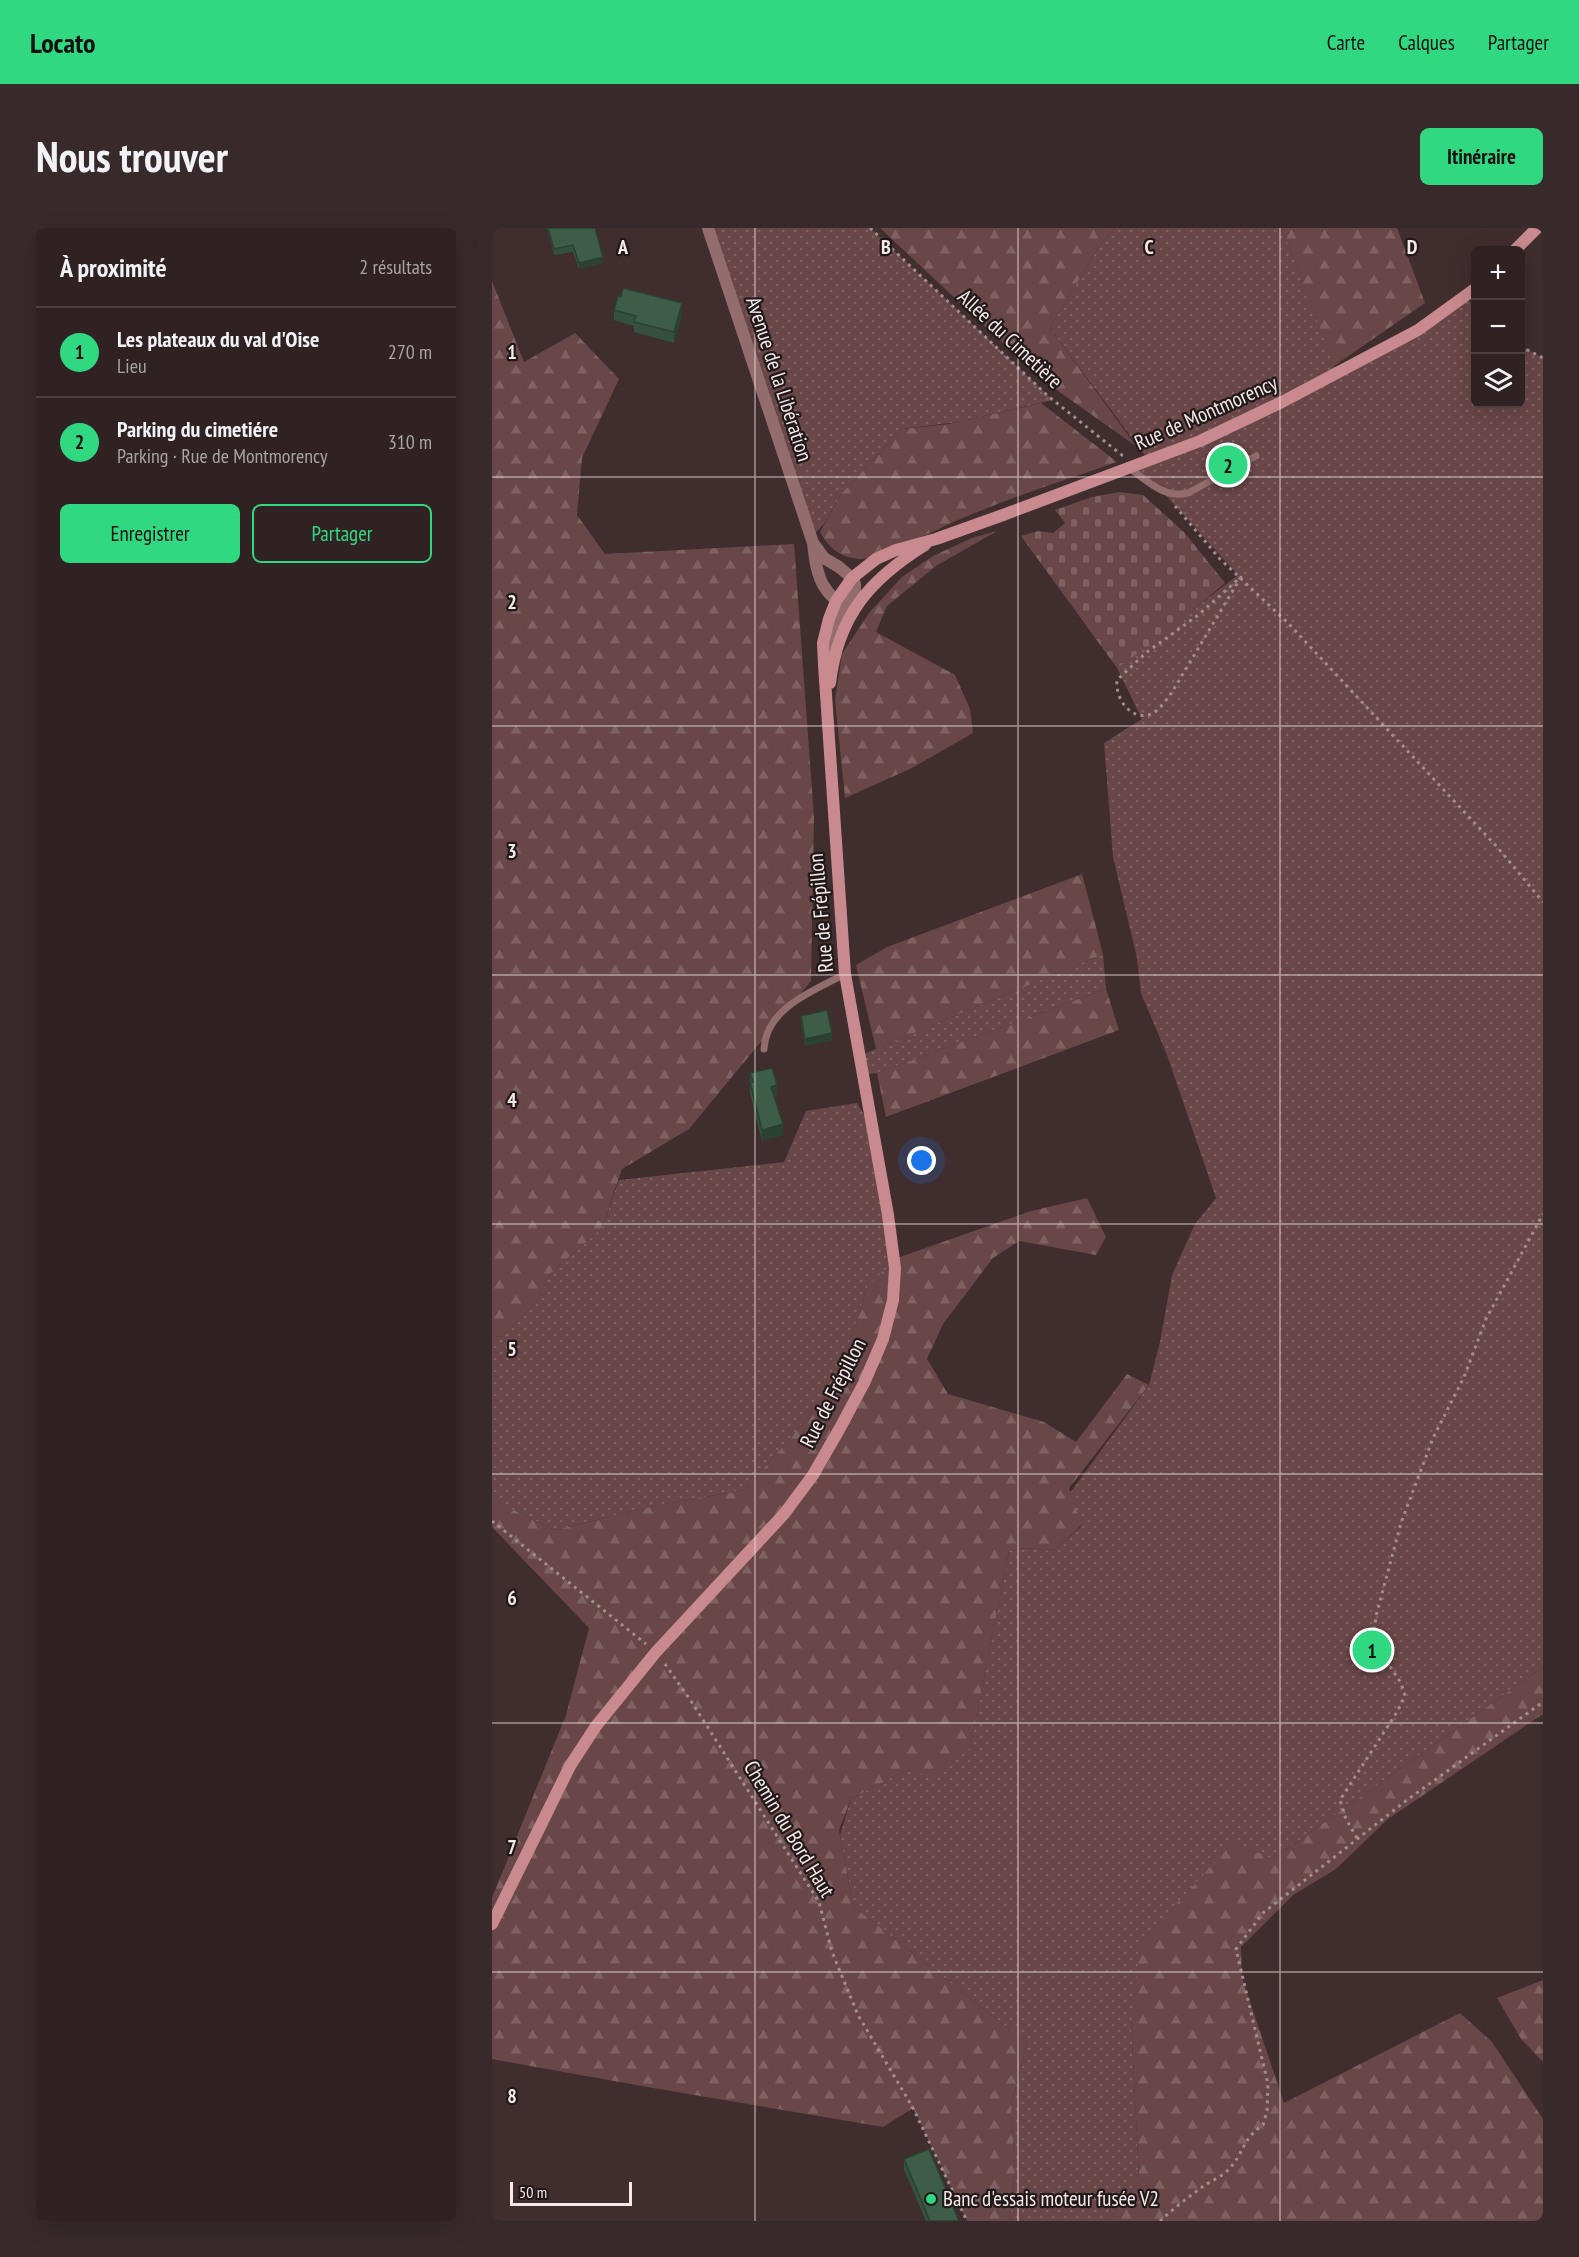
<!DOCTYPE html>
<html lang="fr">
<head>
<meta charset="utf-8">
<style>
	body { margin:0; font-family:"PT Sans Narrow",sans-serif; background:#382a2a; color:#f1f3f6 }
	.controls { position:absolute; right:18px; top:18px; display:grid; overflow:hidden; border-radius:9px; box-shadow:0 6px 24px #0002 }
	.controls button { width:54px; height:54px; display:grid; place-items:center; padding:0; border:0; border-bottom:2px solid #4b3f40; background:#302222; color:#f1f3f6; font:30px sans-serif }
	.scale { position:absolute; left:18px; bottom:15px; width:122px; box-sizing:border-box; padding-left:6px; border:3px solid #f5e9e9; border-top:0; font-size:16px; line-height:21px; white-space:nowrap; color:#f5e9e9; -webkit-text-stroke:4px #211819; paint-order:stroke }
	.you { position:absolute; left:430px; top:933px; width:21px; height:21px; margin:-15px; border:4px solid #fff; border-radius:50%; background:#1a73e8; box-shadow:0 0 0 9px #1a73e833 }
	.badge { display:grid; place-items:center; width:39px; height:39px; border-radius:50%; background:#31d882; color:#111; font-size:20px; font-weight:700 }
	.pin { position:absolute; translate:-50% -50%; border:3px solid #fff; box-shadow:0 2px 6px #0006 }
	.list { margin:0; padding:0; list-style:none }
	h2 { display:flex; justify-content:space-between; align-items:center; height:78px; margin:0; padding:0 24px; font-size:26px }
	h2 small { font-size:20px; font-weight:400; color:#a8a4a5 }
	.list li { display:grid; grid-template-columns:39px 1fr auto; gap:18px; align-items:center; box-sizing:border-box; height:90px; padding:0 24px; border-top:2px solid #4b3f40 }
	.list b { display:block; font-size:22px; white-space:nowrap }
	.list p { margin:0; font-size:20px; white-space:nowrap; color:#a8a4a5 }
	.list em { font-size:20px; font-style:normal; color:#a8a4a5 }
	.actions { display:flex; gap:12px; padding:18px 24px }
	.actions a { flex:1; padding:14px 0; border:2px solid #31d882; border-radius:9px; text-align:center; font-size:21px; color:#31d882 }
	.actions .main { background:#31d882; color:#111 }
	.icon { flex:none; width:33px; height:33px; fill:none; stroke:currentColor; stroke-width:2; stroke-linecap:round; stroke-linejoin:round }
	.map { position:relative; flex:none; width:1051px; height:1993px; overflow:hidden; border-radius:9px }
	header { display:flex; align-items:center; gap:36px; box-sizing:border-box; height:84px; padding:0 30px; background:#31d882; color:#111 }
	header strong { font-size:28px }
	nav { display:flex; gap:33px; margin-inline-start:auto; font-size:21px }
	.intro { display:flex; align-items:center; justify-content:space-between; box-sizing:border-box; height:144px; padding:0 36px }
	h1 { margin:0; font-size:42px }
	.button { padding:15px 27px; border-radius:9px; background:#31d882; color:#111; font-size:21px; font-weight:700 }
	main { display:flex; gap:36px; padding:0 36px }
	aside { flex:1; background:#302222; border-radius:9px; box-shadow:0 6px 24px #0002 }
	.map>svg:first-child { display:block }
	.grass { fill:url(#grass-dots) }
	.forest { fill:url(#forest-firs) }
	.cemetery { fill:url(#cemetery-stones) }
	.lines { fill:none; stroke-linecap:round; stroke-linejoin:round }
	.path { stroke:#9e8e8f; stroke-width:3; stroke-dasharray:3 4.5; stroke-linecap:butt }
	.lane { stroke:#936c6d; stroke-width:7 }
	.street { stroke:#936c6d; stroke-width:12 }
	.secondary { stroke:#c88a8e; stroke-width:12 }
	.wall { fill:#34503e }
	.shaded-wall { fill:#2b4132 }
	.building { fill:#3d5d48; stroke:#2b4132; stroke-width:1.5 }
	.grid { fill:none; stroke:#f5e9e9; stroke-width:1.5; stroke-opacity:0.55 }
	.poi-dot { fill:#31d882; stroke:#211819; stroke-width:2 }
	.labels { text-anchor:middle; stroke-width:4.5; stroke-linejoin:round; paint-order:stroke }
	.street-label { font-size:21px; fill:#f5e9e9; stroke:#211819 }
	.poi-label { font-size:21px; fill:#f5e9e9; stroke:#211819; text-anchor:start }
	.grid-label { font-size:20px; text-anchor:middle; font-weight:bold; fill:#f5e9e9; stroke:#211819; stroke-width:4.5; stroke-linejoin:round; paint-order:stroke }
</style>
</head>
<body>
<header>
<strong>Locato</strong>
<nav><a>Carte</a><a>Calques</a><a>Partager</a></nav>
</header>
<div class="intro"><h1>Nous trouver</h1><a class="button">Itinéraire</a></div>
<main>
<aside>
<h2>À proximité<small>2 résultats</small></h2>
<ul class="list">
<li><span class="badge">1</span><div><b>Les plateaux du val d'Oise</b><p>Lieu</p></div><em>270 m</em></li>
<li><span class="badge">2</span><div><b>Parking du cimetiére</b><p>Parking · Rue de Montmorency</p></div><em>310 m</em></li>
</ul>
<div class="actions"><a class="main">Enregistrer</a><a>Partager</a></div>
</aside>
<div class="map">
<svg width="1051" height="1993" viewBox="0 0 1051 1993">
	<defs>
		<pattern id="grass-dots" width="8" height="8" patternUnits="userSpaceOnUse" patternTransform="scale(1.5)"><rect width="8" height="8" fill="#694648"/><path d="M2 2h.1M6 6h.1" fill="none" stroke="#7f6162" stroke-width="1.8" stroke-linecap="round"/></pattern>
		<pattern id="forest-firs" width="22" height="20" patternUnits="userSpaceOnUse" patternTransform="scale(1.5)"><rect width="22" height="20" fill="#694648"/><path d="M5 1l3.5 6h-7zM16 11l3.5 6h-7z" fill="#7f6162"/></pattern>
		<pattern id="cemetery-stones" width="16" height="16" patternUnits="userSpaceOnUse" patternTransform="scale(1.5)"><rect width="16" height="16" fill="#694648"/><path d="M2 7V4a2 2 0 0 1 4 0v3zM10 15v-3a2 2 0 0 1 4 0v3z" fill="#7f6162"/></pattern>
	</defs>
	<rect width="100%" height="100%" fill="#402d2e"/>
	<!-- grass -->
	<path class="grass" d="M216,0H378L561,172L466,194L410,201L350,265L332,296L319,309Z
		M623,0H790L847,150L971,67L983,79L984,176H1028L1029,118L1051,130V1439L781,1631L639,1793L647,1950L617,1993H518L523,1942L519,1878L535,1815L361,1678L348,1607L359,1571L414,1542L444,1548L478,1520L517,1323L534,1320L561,1323L590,1298L578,1265L657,1157L668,1114L680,1047L703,996L724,970L675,827L649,765L645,730L621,629L612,515L650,491L625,440L746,347L669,262L641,238L657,233L558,100L608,17Z
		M611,726L614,761L385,845L370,847L367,828Z
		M365,875L380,900L405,1036L376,1057L344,1156L253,1262L166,1277L63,1302L9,1276L0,1267V1108L9,1109L42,1077L59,1045L110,1000L127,952L292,934L314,883Z"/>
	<!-- forest -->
	<path class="forest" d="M388,0H623L608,17L558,100L644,218L549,151Z
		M790,0H905L933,75L842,138Z
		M0,53L32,134L83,105L127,151L90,230L85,287L113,326L302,316L322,589L319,753L197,901L130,941L110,1000L59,1045L42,1077L9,1109L0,1108Z
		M549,175L625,234C576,251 526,267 478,287C455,296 386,332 367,331C347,329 337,320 328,304L350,265L410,201L457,196Z
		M505,303L444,338L395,378L384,404L463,447L478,481L481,505L420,540L353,570L343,472L350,426L377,385L410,349L441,328L480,310Z
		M590,646L611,726L384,821L364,737L395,719Z
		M614,761L627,802L394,889L385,845Z
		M595,970L614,1009L604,1027L527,1013L501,1030L451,1096L435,1131L456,1166L552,1194L584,1214L635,1146L657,1157L577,1260L590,1297L561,1323L534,1320L517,1323L478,1520L444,1549L414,1542L359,1571L347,1602L361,1678L535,1815L519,1877L523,1942L518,1993H475L421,1880L391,1899L161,1860L0,1831V1670L74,1487L97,1400L0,1299V1267L9,1276L63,1302L166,1277L253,1262L344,1156L376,1057L405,1030L539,983Z
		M1051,1439V1486L896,1591L844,1641L801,1667L749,1719L750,1750L792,1875L968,1785L1000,1814L1051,1891V1993H617L647,1949L639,1793L649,1714L742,1614L781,1631Z
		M1051,1752V1834L1029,1811L1005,1770Z"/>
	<!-- cemetery -->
	<path class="cemetery" d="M628,264L651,267L692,304L733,355L665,412L625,440L529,308L546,303L561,305L573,295L563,282L600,269Z"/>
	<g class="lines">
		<!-- path -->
		<path class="path" d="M378,0L556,168L631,228
			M1028,118L1051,130
			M683,278L728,331L797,396L1006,620L1051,674
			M749,349L680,464C674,472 666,485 656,487C636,491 623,468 625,452L655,424L705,388Z
			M0,1293L154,1416
			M173,1436L199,1473L327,1674L340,1724L366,1787L421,1880L475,1993
			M865,1610L854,1591L848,1572L905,1484L913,1468L909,1455L881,1413L884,1388L909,1295L941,1210L972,1149L994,1091L1051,986
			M668,1993C682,1980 698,1968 713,1957C721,1952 731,1948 737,1941C753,1924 749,1912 771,1897L775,1883L776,1856L744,1721L771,1685L915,1572L1051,1474"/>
		<!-- lane -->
		<path class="lane" d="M637,240C656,253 672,271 696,265L764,228
			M272,821C274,780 321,763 353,746"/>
		<!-- street -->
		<path class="street" d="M216,0L321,315C325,351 329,365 361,384
			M322,316L332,330L347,339L360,350L363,356V362L346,395L341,422"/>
		<!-- secondary -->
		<path class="secondary" d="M1023,22L1045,0
			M338,455C346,388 377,352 433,317
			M0,1696L78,1538L104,1498L164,1424L292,1286L321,1247L348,1200L372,1155L391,1111L401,1072L403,1040L396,987L353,746L332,437L331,415L337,391L344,373L360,350L384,331L404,322L444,311L511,287L708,213L790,174L926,102L984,60"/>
	</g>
	<!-- wall -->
	<path class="wall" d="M55,0H103L111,35L87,41L81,24L62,27Z
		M122,82L190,86L182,115L142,104V98L122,92Z
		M309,788L340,812L313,818L309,795Z
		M258,845L285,867L282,868L291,907L270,913L258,865Z
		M412,1931L467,1993H434L412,1942Z"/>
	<!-- shaded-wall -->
	<path class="shaded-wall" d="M111,29V35L87,41V35Z
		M190,75V86L182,115V104Z
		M340,805V812L313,818V811Z
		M285,857V867L279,869V859Z
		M291,896V907L270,913V902Z"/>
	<!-- building -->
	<path class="building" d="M56,0H103L111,29L87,35L81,17L62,21Z
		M131,60L190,75L182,104L142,94L144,88L122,82L126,68L129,69Z
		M335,782L340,805L313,811L309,788Z
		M280,840L285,857L279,859L291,896L270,902L258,854H261L258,845Z
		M437,1921L467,1993H438L412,1931Z"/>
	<!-- grid -->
	<path class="grid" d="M263,0V1993M526,0V1993M788,0V1993M0,249H1051M0,498H1051M0,747H1051M0,996H1051M0,1246H1051M0,1495H1051M0,1744H1051"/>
	<!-- markers -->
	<circle class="poi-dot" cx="439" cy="1971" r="6"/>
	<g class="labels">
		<!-- street labels -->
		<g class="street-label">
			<text transform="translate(518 111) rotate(43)" y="7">Allée du Cimetière</text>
			<text transform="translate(287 151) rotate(72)" y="7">Avenue de la Libération</text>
			<text transform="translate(714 185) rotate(-24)" y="7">Rue de Montmorency</text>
			<text transform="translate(329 685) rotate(-95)" y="7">Rue de Frépillon</text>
			<text transform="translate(341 1165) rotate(-63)" y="7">Rue de Frépillon</text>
			<text transform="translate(297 1601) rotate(59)" y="7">Chemin du Bord Haut</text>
		</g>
		<!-- poi labels -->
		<g class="poi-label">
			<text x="451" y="1978">Banc d'essais moteur fusée V2</text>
		</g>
	</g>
	<g class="grid-label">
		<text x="131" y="26">A</text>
		<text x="394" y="26">B</text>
		<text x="657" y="26">C</text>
		<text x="920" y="26">D</text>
		<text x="20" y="131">1</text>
		<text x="20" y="381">2</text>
		<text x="20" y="630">3</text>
		<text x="20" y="879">4</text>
		<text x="20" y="1128">5</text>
		<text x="20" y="1377">6</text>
		<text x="20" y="1626">7</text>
		<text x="20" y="1875">8</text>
	</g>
</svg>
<div class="controls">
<button>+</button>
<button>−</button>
<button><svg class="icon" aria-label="layers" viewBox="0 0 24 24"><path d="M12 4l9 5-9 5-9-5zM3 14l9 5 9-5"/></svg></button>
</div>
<div class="scale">50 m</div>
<div class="you"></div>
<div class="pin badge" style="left:880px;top:1422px">1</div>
<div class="pin badge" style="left:736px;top:237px">2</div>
</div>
</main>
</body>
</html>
